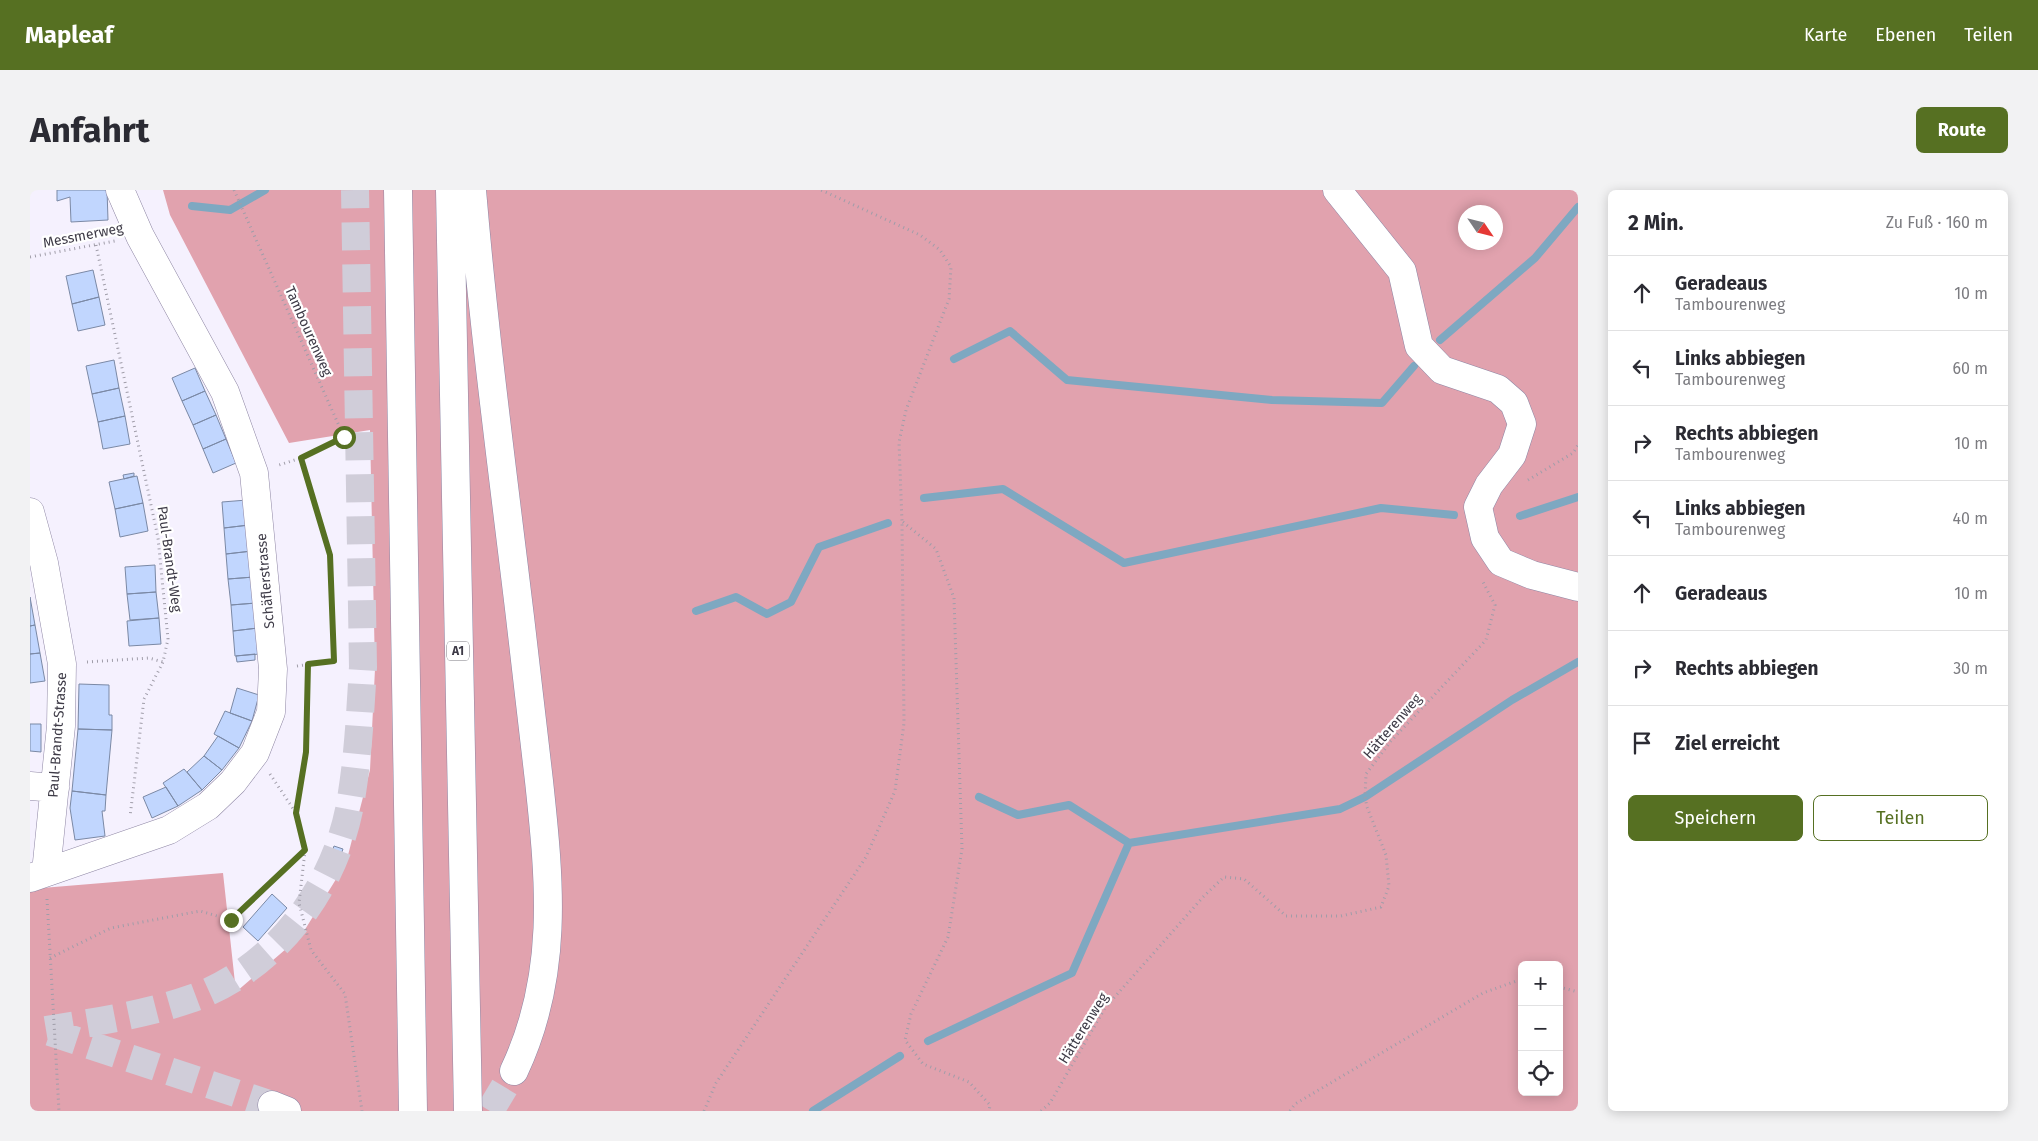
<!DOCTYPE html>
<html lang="de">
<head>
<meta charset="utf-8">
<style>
	body { margin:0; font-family:"Fira Sans",sans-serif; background:#f2f2f3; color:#2b2b33 }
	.controls { position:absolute; right:15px; bottom:15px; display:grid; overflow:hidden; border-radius:8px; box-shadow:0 2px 12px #0003 }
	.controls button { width:45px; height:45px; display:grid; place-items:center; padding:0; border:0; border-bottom:1px solid #e1e1e2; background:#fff; color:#2b2b33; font:25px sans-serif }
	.compass { position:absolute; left:1428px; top:15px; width:45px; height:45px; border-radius:50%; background:#fff; box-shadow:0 2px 12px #0003; rotate:125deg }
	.stop { position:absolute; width:15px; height:15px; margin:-11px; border:4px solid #567022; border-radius:50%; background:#fff }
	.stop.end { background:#567022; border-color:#fff; box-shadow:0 1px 5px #0008 }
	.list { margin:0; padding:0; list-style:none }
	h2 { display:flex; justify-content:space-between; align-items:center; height:65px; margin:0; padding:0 20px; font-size:21px }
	h2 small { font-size:16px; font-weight:400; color:#7c7c81 }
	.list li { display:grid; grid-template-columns:32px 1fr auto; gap:15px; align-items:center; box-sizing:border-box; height:75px; padding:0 20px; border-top:1px solid #e1e1e2 }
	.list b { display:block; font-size:19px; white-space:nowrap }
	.list p { margin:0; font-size:16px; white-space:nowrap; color:#7c7c81 }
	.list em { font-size:16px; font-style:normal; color:#7c7c81 }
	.actions { display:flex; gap:10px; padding:15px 20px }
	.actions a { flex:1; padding:11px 0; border:1px solid #567022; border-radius:8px; text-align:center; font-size:18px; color:#567022 }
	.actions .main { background:#567022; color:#fff }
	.icon { flex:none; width:28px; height:28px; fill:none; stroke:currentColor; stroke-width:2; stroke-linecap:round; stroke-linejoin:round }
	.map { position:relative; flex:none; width:1548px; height:921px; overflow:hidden; border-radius:8px }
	header { display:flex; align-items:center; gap:30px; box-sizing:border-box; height:70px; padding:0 25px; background:#567022; color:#fff }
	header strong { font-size:24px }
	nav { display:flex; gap:28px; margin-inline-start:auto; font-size:18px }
	.intro { display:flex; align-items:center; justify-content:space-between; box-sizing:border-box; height:120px; padding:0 30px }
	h1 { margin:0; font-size:35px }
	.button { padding:12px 22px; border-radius:8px; background:#567022; color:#fff; font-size:18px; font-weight:700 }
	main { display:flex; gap:30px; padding:0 30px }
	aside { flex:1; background:#fff; border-radius:8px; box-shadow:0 2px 12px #0003 }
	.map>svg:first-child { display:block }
	.forest { fill:#e1a2ae; fill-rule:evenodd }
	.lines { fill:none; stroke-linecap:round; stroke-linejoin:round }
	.stream { stroke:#7ea8c1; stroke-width:8 }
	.building { fill:#c1d6fe; stroke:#7b89a5 }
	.highway-tunnel { stroke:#d0cdd9; stroke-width:28; stroke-dasharray:28 14; stroke-linecap:butt }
	.minor-casing { stroke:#8e86a4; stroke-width:29 }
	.highway-casing { stroke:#8e86a4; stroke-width:29 }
	.path { stroke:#a09da9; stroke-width:3; stroke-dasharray:1 4; stroke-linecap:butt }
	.minor { stroke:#fff; stroke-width:28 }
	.highway { stroke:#fff; stroke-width:28 }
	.route { stroke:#567022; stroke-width:6 }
	.labels { text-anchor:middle; stroke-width:4.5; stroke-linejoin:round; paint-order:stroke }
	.shield { fill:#fff; stroke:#78767e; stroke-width:1 }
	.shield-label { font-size:12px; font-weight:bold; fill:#3e3b47 }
	.street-label { font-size:14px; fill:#3e3b47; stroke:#fff }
</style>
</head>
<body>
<header>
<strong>Mapleaf</strong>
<nav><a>Karte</a><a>Ebenen</a><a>Teilen</a></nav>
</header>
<div class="intro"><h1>Anfahrt</h1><a class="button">Route</a></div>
<main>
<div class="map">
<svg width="1548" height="921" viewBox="0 0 1548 921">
	<rect width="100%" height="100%" fill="#f5f1fe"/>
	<!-- forest -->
	<path class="forest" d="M133,0H1548V921H0V699L193,683L206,802L271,746L316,673L340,580L345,479L340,240L259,253L140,25ZM1436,22H1466V52H1436ZM1492,775H1529V902H1492Z"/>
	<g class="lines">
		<!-- stream -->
		<path class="stream" d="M162,16L200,20L235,0
			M1410,150L1505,68L1548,17
			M924,169L980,141L1037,190L1242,210L1352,213L1384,176
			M894,308L973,299L1094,373L1351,318L1424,325
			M1490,326L1548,307
			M666,421L706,407L737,424L761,412L789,357L858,333
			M949,607L988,625L1039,615L1099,653
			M898,851L1042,783L1099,653L1310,619L1335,607L1482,510L1548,472
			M783,921L870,866"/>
	</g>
	<!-- building -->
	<path class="building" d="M27,0H77L78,30L41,32L40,7L27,11Z
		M63,80L69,107L42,114L36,86Z
		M69,107L75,135L48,141L42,114Z
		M84,170L89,198L62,204L56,176Z
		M165,178L175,201L152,211L142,188Z
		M89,198L95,226L68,232L62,204Z
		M175,201L186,225L163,235L152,211Z
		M186,225L196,249L173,259L163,235Z
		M95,226L100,254L73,259L68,232Z
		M196,249L206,273L183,283L173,259Z
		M104,283V286L94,289L93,285Z
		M107,286L113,313L85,319L79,292Z
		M217,310L219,335L194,338L192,312Z
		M113,313L118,341L90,347L85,319Z
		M219,335L222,361L196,364L194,338Z
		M222,361L224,387L198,389L196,364Z
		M125,375L126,402L97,404L95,377Z
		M224,387L226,413L201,415L198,389Z
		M126,402L129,428L100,430L97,404Z
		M0,407L5,435L0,436Z
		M226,413L228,438L203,441L201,415Z
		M129,428L131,454L99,456L97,431Z
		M5,435L10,463L0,464V436Z
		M228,438L230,464L205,466L203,441Z
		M10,463L15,491L0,493V464Z
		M225,464V470L207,472L206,466Z
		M49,494L79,495V525H82V540L48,539Z
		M207,498L229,505L222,531L200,523Z
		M195,521L222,531L209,558L184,544Z
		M0,534H11V562L0,561Z
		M48,539L82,540L76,605L42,601Z
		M188,546L209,558L192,580L174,566Z
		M174,566L192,580L172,600L157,582Z
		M154,579L172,600L148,616L133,593Z
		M136,597L148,616L122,628L113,607Z
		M42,601L76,605L75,621H72L75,646L45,650L40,618Z
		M304,656L313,659L306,678L297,675Z
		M242,704L257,718L228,751L213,737Z"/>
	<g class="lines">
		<!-- highway-tunnel -->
		<path class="highway-tunnel" d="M16,840C64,832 114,825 160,809C242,781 302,703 319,620C328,573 330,524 333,477L325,0
			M20,842L242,915
			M460,921L484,881"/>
		<defs>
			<path id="minor" d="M1307,0L1372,81L1389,156L1412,180L1468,199L1484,213L1492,234L1482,265L1459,295L1448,317L1455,348L1471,372L1502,385L1548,397
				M0,322L14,373L32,474L31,536L16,682
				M0,596L25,598
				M0,688L139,640L178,616L203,592L225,563L241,522L243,479L224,283L195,202L110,46L90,0"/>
			<path id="highway" d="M368,0L383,921
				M420,0L438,921
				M442,0C454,143 473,285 490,427C496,482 503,536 509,591C520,693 529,786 484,881
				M242,915L257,921"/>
		</defs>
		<!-- minor casing -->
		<use href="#minor" class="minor-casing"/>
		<!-- highway casing -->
		<use href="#highway" class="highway-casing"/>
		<!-- path -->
		<path class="path" d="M204,0L314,247L271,268L249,275
			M66,55L128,348L138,449L133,472L114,509L100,627
			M0,67L85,51
			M1498,290L1543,263L1548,255
			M873,332L906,359L924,408L932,659L918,747L881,824L875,850L893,874L939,892L960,915L959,921
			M57,472L119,468L133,472
			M267,476L304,471L301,365L271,268
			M240,584L266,623L275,661L269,713L281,760L315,804L332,921
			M266,623L276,562L278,474
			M17,709L29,921
			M20,768L81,738L170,721L201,730L274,661
			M1529,797L1548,802
			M674,921L686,893L836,667L865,601L874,533L872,332L869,252L876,220L919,109L921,77L910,60L890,45L791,0
			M1011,921L1020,913L1075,818L1173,707L1194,687L1214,689L1256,726H1311L1351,717L1359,696L1356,665L1337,617L1335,607L1336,584L1361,551L1456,450L1465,415L1453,392
			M1260,921L1265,914L1453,803L1492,789"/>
		<!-- minor -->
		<use href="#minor" class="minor"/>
		<!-- highway -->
		<use href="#highway" class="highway"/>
	</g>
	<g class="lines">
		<!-- route -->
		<path class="route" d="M201,730L275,660L266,623L276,562L278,474L304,471L300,365L271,268L314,247"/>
	</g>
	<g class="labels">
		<!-- shield labels -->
		<rect class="shield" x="417" y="451.5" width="22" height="19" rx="4"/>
		<g class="shield-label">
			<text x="428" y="465">A1</text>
		</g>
		<!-- street labels -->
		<g class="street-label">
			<text transform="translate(53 45) rotate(-11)" y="5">Messmerweg</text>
			<text transform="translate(279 141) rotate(66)" y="5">Tambourenweg</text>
			<text transform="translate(140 369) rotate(82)" y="5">Paul-Brandt-Weg</text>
			<text transform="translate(235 391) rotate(-95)" y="5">Schäflerstrasse</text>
			<text transform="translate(1362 536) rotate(-49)" y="5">Hätterenweg</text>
			<text transform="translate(27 545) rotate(-86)" y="5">Paul-Brandt-Strasse</text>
			<text transform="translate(1053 838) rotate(-58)" y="5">Hätterenweg</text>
		</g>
	</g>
</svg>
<div class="controls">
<button>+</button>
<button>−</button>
<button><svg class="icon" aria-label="locate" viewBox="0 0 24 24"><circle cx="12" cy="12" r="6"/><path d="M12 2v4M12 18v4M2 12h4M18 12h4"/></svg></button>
</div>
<svg class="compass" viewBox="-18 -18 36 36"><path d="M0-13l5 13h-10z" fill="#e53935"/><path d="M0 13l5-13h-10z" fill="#7c7c81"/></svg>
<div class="stop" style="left:314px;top:247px"></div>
<div class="stop end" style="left:201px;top:730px"></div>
</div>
<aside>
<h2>2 Min.<small>Zu Fuß · 160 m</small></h2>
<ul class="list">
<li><svg class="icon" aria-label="ahead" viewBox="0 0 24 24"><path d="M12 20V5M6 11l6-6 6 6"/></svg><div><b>Geradeaus</b><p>Tambourenweg</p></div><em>10 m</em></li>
<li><svg class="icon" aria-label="left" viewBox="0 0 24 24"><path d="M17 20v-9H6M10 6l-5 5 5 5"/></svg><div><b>Links abbiegen</b><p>Tambourenweg</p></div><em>60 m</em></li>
<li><svg class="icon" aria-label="right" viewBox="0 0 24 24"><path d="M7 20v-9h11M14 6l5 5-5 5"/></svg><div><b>Rechts abbiegen</b><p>Tambourenweg</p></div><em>10 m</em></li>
<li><svg class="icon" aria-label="left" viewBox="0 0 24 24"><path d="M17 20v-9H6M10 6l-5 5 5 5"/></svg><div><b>Links abbiegen</b><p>Tambourenweg</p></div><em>40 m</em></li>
<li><svg class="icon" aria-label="ahead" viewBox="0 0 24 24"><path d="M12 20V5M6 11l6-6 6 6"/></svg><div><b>Geradeaus</b></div><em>10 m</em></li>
<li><svg class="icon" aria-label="right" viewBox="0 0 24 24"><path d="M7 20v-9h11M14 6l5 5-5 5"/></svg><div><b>Rechts abbiegen</b></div><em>30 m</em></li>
<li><svg class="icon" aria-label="arrive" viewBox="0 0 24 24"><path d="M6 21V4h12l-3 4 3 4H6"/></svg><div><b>Ziel erreicht</b></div></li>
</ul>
<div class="actions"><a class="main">Speichern</a><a>Teilen</a></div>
</aside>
</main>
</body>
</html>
